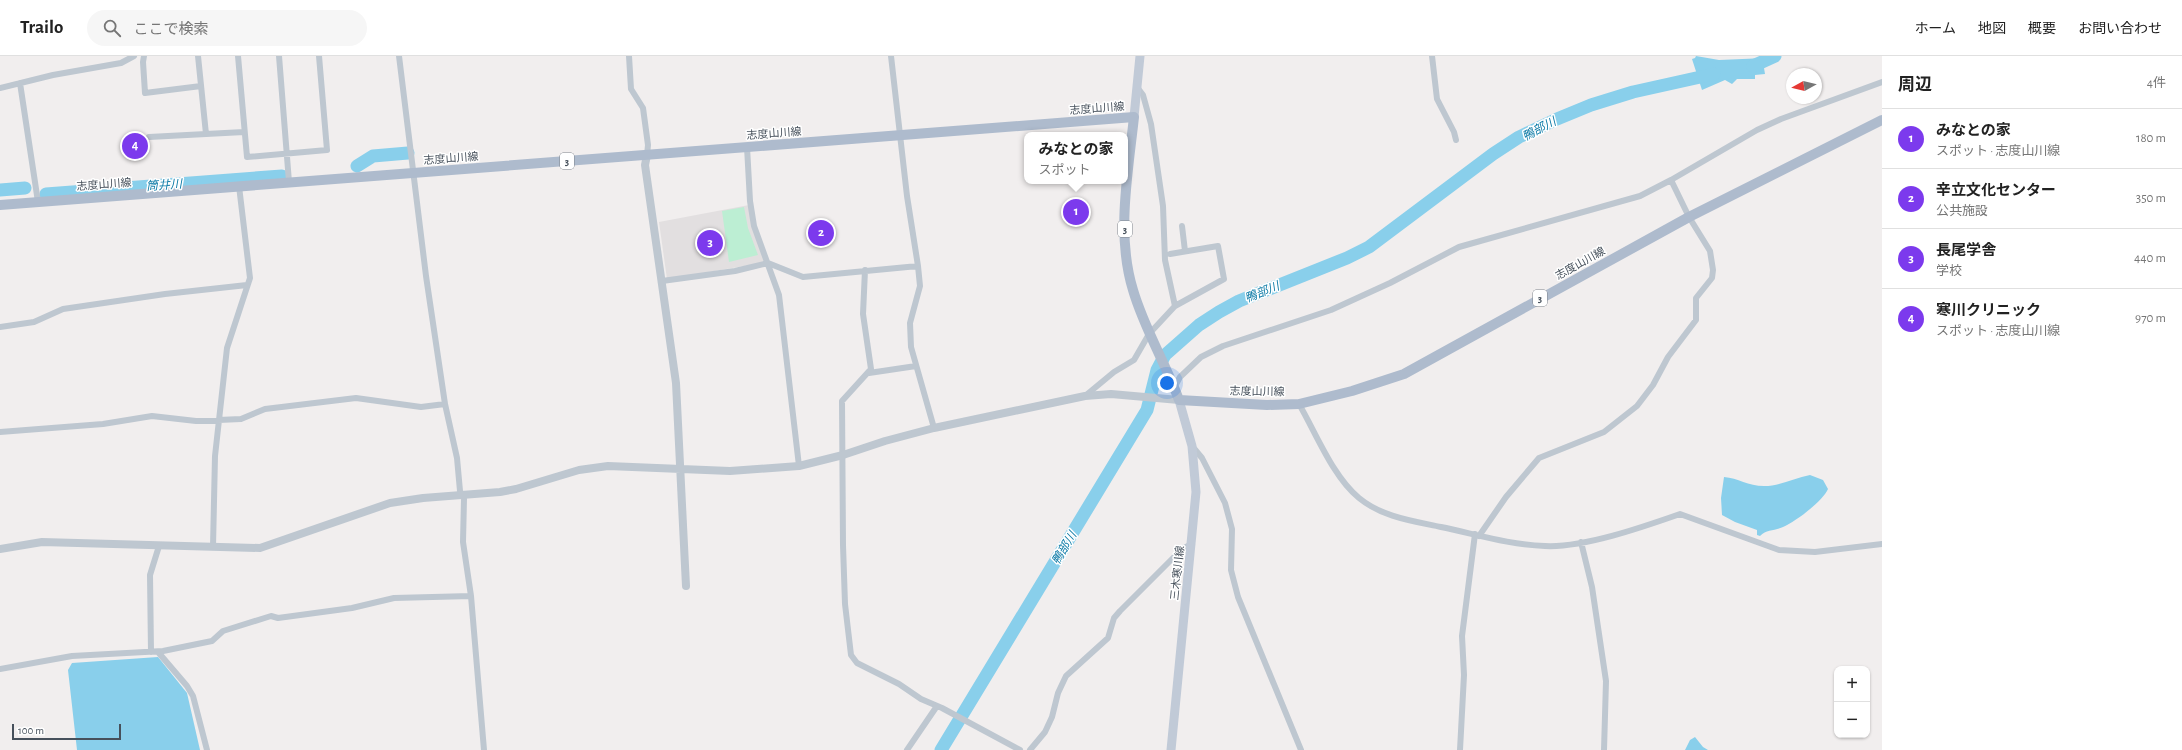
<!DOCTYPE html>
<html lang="ja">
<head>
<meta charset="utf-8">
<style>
	body { margin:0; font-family:"Alegreya Sans","Noto Sans JP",sans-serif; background:#f6f6f6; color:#222 }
	.controls { position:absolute; right:12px; bottom:12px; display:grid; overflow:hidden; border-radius:8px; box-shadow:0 1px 3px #0004 }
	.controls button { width:36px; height:36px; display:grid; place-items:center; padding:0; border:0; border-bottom:1px solid #e0e0e0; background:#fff; color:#222; font:20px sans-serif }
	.compass { position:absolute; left:1786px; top:12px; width:36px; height:36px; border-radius:50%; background:#fff; box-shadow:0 1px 3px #0004; rotate:262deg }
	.scale { position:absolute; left:12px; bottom:10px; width:109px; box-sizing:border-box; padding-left:4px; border:2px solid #46505b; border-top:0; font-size:11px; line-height:14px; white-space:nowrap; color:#46505b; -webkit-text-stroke:3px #fff; paint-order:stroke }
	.you { position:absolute; left:1167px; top:327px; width:14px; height:14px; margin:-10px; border:3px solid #fff; border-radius:50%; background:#1a73e8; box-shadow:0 0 0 6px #1a73e833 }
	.badge { display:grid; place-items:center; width:26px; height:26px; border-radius:50%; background:#7c3aed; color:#fff; font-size:13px; font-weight:700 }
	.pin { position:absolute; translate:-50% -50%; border:2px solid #fff; box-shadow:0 1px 4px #0006 }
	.popup { position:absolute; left:1024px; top:76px; width:104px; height:52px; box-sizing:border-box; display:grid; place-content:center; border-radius:8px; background:#fff; filter:drop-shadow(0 1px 3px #0005); font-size:13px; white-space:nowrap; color:#767676 }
	.popup b { font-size:15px; color:#222 }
	.popup::after { content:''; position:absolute; left:50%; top:100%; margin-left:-8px; border:8px solid transparent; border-top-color:#fff }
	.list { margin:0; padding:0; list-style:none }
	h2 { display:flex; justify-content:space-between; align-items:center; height:52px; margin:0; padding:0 16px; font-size:17px }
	h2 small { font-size:13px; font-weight:400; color:#767676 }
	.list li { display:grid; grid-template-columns:26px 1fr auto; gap:12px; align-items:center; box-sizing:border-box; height:60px; padding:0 16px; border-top:1px solid #e0e0e0 }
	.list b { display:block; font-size:15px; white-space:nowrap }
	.list p { margin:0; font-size:13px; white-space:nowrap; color:#767676 }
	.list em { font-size:13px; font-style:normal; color:#767676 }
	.icon { flex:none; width:22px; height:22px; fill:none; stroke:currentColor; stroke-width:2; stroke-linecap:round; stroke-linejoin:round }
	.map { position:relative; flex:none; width:1882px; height:694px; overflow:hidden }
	header { display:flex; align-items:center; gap:24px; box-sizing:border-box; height:56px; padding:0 20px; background:#fff; border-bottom:1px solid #e0e0e0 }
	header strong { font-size:19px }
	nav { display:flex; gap:22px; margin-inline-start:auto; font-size:14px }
	.search { width:280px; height:36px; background:#f6f6f6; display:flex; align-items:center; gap:10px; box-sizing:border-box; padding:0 14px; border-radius:22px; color:#767676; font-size:15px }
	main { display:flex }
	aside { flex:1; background:#fff }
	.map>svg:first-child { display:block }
	.education { fill:#e2dfe0 }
	.green { fill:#bceed3 }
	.water { fill:#89cfeb }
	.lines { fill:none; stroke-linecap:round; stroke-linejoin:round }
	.river { stroke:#89cfeb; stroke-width:13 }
	.minor { stroke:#bec7d0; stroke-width:6 }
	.tertiary { stroke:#bec7d0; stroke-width:8 }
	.secondary { stroke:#c1cad7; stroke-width:9 }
	.primary { stroke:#aebbcd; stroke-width:10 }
	.labels { text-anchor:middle; stroke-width:3; stroke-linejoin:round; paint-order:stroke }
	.shield { fill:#fff; stroke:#7e848c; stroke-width:1 }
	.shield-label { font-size:10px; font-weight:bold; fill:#46505b }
	.street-label { font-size:11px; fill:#46505b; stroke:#fff }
	.water-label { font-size:12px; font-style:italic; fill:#0d7ba7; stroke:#fff }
</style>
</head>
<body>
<header>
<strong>Trailo</strong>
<div class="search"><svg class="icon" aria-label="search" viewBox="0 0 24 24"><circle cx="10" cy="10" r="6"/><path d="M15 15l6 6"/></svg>ここで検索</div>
<nav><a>ホーム</a><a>地図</a><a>概要</a><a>お問い合わせ</a></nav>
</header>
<main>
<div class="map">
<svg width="1882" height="694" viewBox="0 0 1882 694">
	<rect width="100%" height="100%" fill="#f1eeee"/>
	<!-- education -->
	<path class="education" d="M749,149L765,203L762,207L667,223L659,166Z"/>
	<!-- green -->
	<path class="green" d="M744,151L748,172L758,199L729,206L722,155Z"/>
	<!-- water -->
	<path class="water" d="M1696,0L1719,4L1766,2L1770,4L1764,12L1765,18L1755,19V23H1737L1732,28L1725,24L1702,34L1692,3L1695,2Z
		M1810,419L1823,424L1828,433C1823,445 1795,466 1783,471C1774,475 1767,473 1760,480L1757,479V474L1735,466L1722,459L1721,442L1724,421C1738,422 1748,430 1764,430C1780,430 1794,422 1810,419Z
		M158,601L187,637L200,694H77L68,614L72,607Z
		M1695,681L1703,691L1708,694H1685L1690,684Z"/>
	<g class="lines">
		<!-- river -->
		<path class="river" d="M1753,10L1775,0
			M357,110L373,100L408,97
			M0,134L25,132
			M46,138L282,120
			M941,694L1147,354L1157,314L1165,299L1199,269L1219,256L1239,245L1347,202L1369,191L1493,98L1519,81L1557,63L1591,49L1633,36L1714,18"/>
		<!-- minor -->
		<path class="minor" d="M144,0L143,6L145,37L201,30
			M198,0L206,78L244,76
			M238,0L247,101L327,94L319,0
			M279,0L289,126
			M399,0L426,220L445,348L457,402L460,435L464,443L463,486L471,540L484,694
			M629,0L631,33L643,52L648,89L647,99
			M891,0L907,140L918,210L920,230L910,267L911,291L934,372
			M1432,0L1437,43L1454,76L1456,84
			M20,27L38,146
			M0,32L53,19L121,7L134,0
			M149,81L206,78
			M747,91L750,145L754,170L779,239L799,410
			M1182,170L1185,195
			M1170,198L1218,190L1224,223L1175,250
			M865,214L863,258L871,313L842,345L843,489L845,548L851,599L857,607L899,628L921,643L942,652L1020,694
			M662,225L735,215L768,207L803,221L918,210
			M0,271L34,266L63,253L165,238L247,229
			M869,317L916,310
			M1174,332L1180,321L1201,301L1223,290L1331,254L1390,227L1459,191L1640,140L1671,124L1757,74L1781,63L1882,26
			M1085,340L1114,316L1134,304L1149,278L1175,250L1165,204L1163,150L1151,68L1143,39L1137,31
			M1299,348C1316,377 1333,421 1359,442C1382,461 1413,465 1441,471C1475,478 1510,489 1545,490C1583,492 1643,471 1680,458L1779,494L1815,496L1882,488
			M0,376L103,368L152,360L196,365L241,363L265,353L356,342L421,351L445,348
			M1192,390L1202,402L1225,447L1232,473L1231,514L1238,541L1301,694
			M1479,480L1506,441L1539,402L1604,376L1637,350L1653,329L1668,301L1696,264V242L1712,222L1713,214L1710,195L1689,161L1671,124
			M1581,486L1592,531L1606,625L1604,694
			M213,491L215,400L227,292L250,222L239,130
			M151,596L150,519L159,490
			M158,596L187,630L193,640L207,694
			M0,613L72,600L163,595L212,585L223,575L271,560L278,562L352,552L394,542L471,540
			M907,694L937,650
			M1030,694L1045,676L1052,661L1058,637L1066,620L1108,582L1114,562L1120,555L1182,493L1192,488
			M1460,694L1464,619L1462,580L1475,478"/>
		<!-- tertiary -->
		<path class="tertiary" d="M647,99L645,109L676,327L686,530
			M0,493L42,486L260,492L390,447L423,442L500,436L516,433L579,414L608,410L730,415L799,410L843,399L885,385L934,372L1085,340L1111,338L1179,344"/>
		<!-- secondary -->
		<path class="secondary" d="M1134,61L1140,0
			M1171,694L1196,436L1192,390L1179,344"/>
		<!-- primary -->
		<path class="primary" d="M0,149L1134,61C1128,117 1116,179 1133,234C1144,272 1165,306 1179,344L1267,349L1299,348L1352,335L1404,318L1689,161L1882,64"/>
	</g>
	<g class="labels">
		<!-- shield labels -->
		<g class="shield">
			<rect x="560" y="97" width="14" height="16" rx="3"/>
			<rect x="1118" y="165" width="14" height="16" rx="3"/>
			<rect x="1533" y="234" width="14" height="16" rx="3"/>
		</g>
		<g class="shield-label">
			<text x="567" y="109">3</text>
			<text x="1125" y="177">3</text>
			<text x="1540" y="246">3</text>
		</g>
		<!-- street labels -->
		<g class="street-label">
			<text transform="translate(1097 52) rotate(-4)" y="4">志度山川線</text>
			<text transform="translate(774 77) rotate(-4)" y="4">志度山川線</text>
			<text transform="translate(451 102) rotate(-4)" y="4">志度山川線</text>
			<text transform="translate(104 128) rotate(-4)" y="4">志度山川線</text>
			<text transform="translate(1580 207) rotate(-29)" y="4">志度山川線</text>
			<text transform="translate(1257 335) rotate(1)" y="4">志度山川線</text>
			<text transform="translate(1177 517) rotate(-84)" y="4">三木寒川線</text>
		</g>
		<!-- water labels -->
		<g class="water-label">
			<text transform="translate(1539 73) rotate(-28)" y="4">鴨部川</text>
			<text transform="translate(164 129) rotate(-4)" y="4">筒井川</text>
			<text transform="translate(1262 236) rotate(-22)" y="4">鴨部川</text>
			<text transform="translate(1064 492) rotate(-59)" y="4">鴨部川</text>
		</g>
	</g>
</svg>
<div class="controls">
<button>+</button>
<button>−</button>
</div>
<svg class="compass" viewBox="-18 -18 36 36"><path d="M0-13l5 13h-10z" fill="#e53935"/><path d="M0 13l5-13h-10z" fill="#767676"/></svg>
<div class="scale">100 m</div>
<div class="you"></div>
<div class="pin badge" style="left:1076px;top:156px">1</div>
<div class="popup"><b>みなとの家</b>スポット</div>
<div class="pin badge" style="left:821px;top:177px">2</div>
<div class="pin badge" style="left:710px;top:187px">3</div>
<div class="pin badge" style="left:135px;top:90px">4</div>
</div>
<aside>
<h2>周辺<small>4件</small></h2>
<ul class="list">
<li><span class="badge">1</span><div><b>みなとの家</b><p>スポット · 志度山川線</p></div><em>180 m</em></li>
<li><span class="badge">2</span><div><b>辛立文化センター</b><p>公共施設</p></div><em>350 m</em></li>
<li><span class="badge">3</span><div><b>長尾学舎</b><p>学校</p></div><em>440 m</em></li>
<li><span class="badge">4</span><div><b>寒川クリニック</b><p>スポット · 志度山川線</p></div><em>970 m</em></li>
</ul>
</aside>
</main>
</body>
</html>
